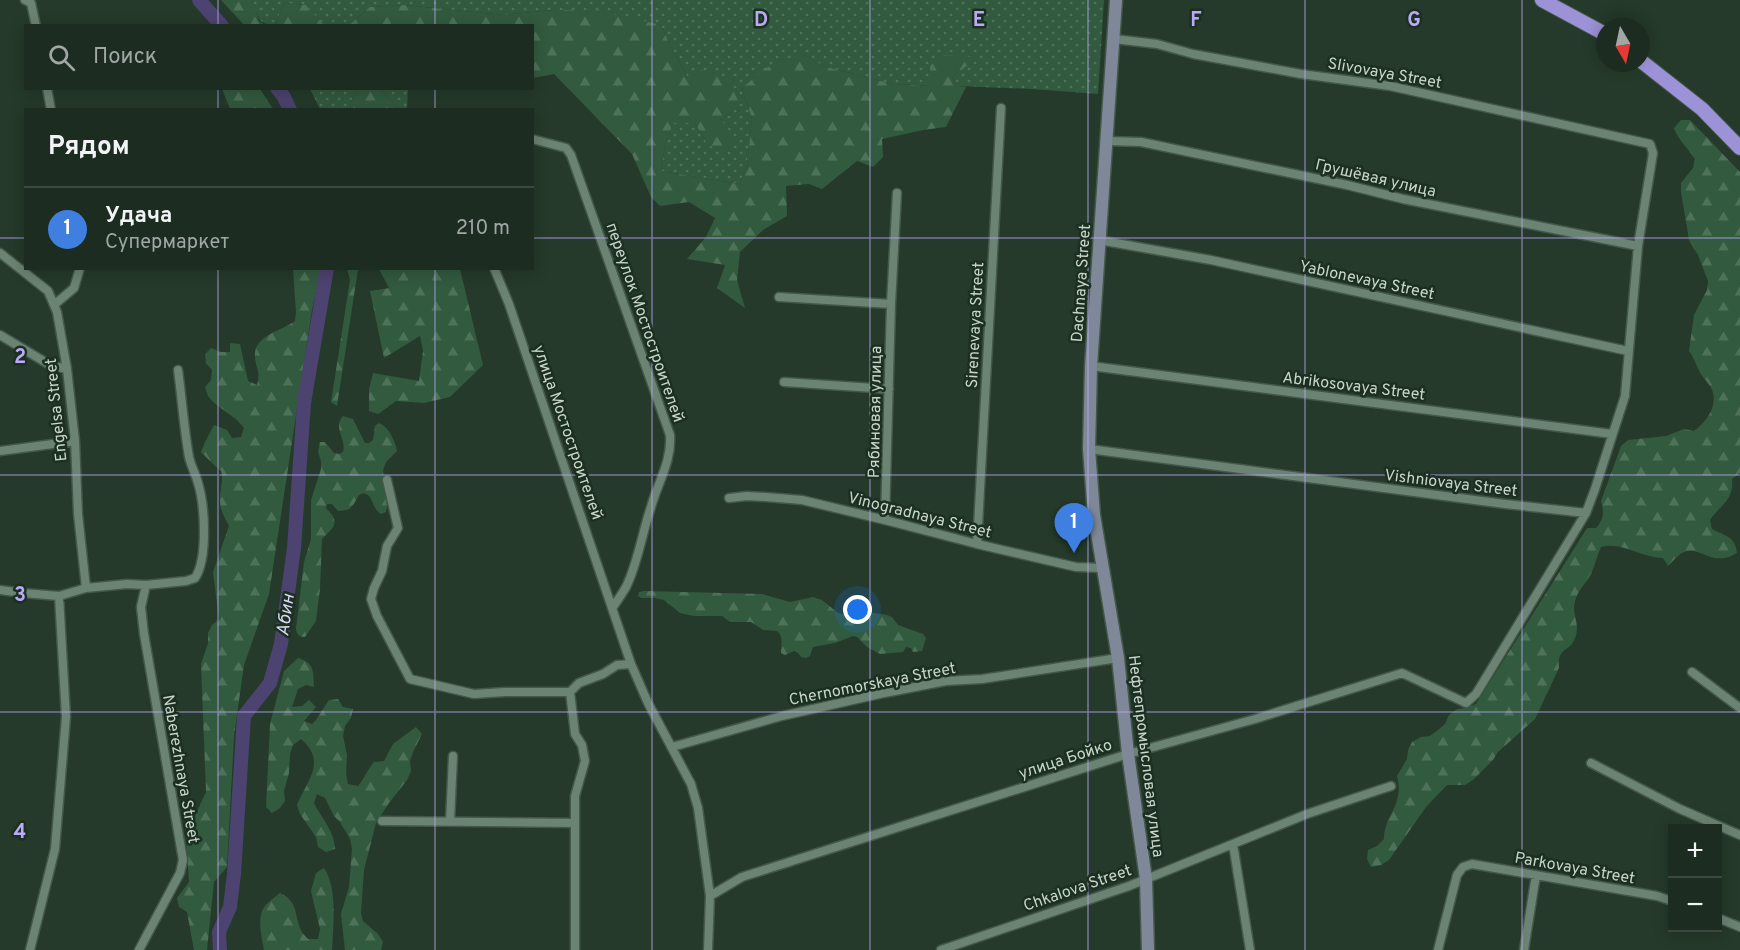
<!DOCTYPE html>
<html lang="ru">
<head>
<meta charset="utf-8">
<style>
	body { margin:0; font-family:Overpass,sans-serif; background:#29382d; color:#f1f3f6 }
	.controls { position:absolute; right:18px; bottom:18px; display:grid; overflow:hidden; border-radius:0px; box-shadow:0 3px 15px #0003 }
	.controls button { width:54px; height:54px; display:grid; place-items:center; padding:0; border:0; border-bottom:2px solid #3a483e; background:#1c2c20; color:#f1f3f6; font:30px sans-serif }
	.compass { position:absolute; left:1596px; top:18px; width:54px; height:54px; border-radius:50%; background:#1c2c20; box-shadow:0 3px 15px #0003; rotate:171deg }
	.you { position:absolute; left:858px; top:610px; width:21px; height:21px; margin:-15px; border:4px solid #fff; border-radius:50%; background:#1a73e8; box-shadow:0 0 0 9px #1a73e833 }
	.badge { display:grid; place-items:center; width:39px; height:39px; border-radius:50%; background:#baaaf7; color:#fff; font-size:20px; font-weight:700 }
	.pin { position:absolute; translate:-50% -50px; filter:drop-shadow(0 2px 3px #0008) }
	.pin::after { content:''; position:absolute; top:32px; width:21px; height:18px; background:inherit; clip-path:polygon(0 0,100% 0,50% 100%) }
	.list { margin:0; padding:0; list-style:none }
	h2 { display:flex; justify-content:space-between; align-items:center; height:78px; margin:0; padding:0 24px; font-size:26px }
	h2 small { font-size:20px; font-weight:400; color:#a0a7a5 }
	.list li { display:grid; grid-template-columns:39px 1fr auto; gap:18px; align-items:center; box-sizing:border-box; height:84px; padding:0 24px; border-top:2px solid #3a483e }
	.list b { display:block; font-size:22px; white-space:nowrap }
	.list p { margin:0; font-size:20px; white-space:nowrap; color:#a0a7a5 }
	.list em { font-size:20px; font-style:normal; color:#a0a7a5 }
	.icon { flex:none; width:33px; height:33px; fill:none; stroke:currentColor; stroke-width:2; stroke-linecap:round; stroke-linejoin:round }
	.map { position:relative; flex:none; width:1740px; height:950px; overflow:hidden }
	.search { position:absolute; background:#1c2c20; box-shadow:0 3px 15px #0003; left:24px; top:24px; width:510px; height:66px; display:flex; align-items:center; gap:15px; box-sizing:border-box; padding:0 21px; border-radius:0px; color:#a0a7a5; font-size:22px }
	.panel { position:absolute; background:#1c2c20; box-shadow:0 3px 15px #0003; left:24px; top:108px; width:510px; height:162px; border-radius:0px }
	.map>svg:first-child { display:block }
	.green { fill:url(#green-dots) }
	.forest { fill:url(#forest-firs) }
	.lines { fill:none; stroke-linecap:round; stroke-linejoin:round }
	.river { stroke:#4d4370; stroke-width:14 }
	.minor-casing { stroke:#44574a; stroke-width:11 }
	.secondary-casing { stroke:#44574a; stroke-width:15 }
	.trunk-casing { stroke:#44574a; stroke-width:16 }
	.minor { stroke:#6b8372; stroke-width:8 }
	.secondary { stroke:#7e8898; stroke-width:12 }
	.trunk { stroke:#9c92d8; stroke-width:14 }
	.grid { fill:none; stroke:#baaaf7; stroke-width:1.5; stroke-opacity:0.55 }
	.labels { text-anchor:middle; stroke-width:5; stroke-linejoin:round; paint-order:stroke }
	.street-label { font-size:16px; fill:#c8d5cb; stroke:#1b3021 }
	.water-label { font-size:18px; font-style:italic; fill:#dbd6f5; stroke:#1b3021 }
	.grid-label { font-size:20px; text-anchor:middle; font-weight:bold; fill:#baaaf7; stroke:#1b3021; stroke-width:5; stroke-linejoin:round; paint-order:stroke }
</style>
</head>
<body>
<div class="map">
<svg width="1740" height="950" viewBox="0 0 1740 950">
	<defs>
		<pattern id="green-dots" width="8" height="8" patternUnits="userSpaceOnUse" patternTransform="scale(1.5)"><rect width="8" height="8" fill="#325a3f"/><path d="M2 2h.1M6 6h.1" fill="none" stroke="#4e7159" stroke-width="1.8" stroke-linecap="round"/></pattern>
		<pattern id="forest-firs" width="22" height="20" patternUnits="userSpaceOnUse" patternTransform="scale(1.5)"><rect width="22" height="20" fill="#325a3f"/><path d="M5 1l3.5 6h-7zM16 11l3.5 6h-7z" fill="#4e7159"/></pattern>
	</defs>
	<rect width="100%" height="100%" fill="#253a2b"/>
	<!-- green -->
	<path class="green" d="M252,0H1104L1098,94L1032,89L959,86L952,77L977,57L932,86L893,84L823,66L804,54L742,88L752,119L747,165L739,184L661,171L665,145L673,123H695L706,142L721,120L735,109L741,112L688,78L670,45L661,25L553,10L504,15L404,5L370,7L349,25H323L306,5L284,3L275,25C257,25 257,15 252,0Z
		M310,89H357L350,103L351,110L320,109Z
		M380,89H408L407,109H401L397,107Z"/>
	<!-- forest -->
	<path class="forest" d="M221,0H252L259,21L265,25H244Z
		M284,3L306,5L324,25H275Z
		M404,5L504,15L553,10H597L661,25L670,45L688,78L701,70L729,78L742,112L735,109L721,120L734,136L724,156L706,142L695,123H673L665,145L661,171L739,184L747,165L752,119L742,88L766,68L804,54L823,66L893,84L931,86L930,66L941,55L978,57L952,77L959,86L966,87L946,127L923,130L882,139L883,157L873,167L857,161L822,189L809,184L786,186L787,216L763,230L740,252L737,280L745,308L717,288L725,265L687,259L706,237L715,218L689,202L660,206L651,197L632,154L554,74L533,78L532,26L349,25L370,7Z
		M222,89H260L273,109H230Z
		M357,89H380L399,109H351L350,103Z
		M1681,120H1690L1740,172V473L1732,479C1734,500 1721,504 1710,520L1712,529C1725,536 1735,536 1737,553C1711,569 1699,543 1682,553C1677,556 1672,562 1668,566L1663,558C1642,558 1622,541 1601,547C1597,556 1595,565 1591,574C1586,583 1577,591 1575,602C1571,615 1581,623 1575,638C1569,653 1557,647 1559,668L1535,719L1498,752L1493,760L1473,780L1465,785H1447L1426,807L1389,860L1381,865L1371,867L1367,859L1368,850L1377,846L1384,839C1384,816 1405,804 1397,776L1407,759L1408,750L1412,742L1421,737L1430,736L1438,730L1445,724L1449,715L1457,709L1466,708L1476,704L1587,528H1596C1604,519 1604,512 1601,501L1621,446L1628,440L1666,436L1684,429L1694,431C1705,423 1717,408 1713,393C1712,387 1707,382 1703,377C1697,369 1695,359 1689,351L1694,315L1707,290L1708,281L1698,255L1689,240L1681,192V183L1693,168L1695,159C1688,148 1678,140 1674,128Z
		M293,269H321L312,310L269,594L244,665L234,736L227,867L214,882L207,950H194L187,912L179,907L177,898L189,882L186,835L206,792L201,664L208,643V633L212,625L219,619L213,572L229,526C225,518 220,510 220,502C219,490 224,483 221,471L214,465L201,452L205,442L214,425L227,430L232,438L241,437L244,428L237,420L214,403L208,396L205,387L211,380L212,370L206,363L205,354L211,348L221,352H230V343L240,344L248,381L257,385C261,372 256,369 255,357C253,336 281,331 295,321L296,312Z
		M347,269H358L337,406L331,402L350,280Z
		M379,269H460L483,365L450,397L424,403L396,401L378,414L369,411V389L373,373L419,381L423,351L420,336L384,358L370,291L389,288Z
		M343,416L353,419L365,443H369L373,440L375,426L379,423C389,427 395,441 397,451L386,462L383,470L387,507L386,512L381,514C372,509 373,496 366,494C357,491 357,502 352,506C349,511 343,510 338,511L332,504H327L326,508C341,523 334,527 322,539L320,589L316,621L305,637C299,637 297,635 296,629L304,562L311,539V500L321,469V461L318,452L320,442H325L334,453L339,454L343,452C347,439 332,428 343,416Z
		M644,591L762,594L790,602L813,597L822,600L838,613L853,616L857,619H861L868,612L887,615L892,617L898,625L923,634L926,638L922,651L913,652L911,648L906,647L903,652L880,654L867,647L857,637L853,636L835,643L813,647L810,656L806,658L801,657L798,653L794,651L785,655L781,653C781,644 784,637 777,631L763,630L751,622H730L722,616H694L684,614L680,613L664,600L655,598H641L638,596L639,592Z
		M298,658C315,663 313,672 314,687L306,685L298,689L292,707L302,706L309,700L316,707L304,721L312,724C320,716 323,708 329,700L338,699L343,707L353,709L351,718L345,726L343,736L347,755L346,774L348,784L358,786C365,778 367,770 374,762L384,761L393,744L416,727L422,734L413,752L410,761L411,771L407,780L389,803L376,823L364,870L361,913L363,921L378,934L383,942L381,950H345L341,914L349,887L352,849L350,839L340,822L334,816L325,798L317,794L314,803C322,819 334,830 335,849L326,852L318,847L316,837L300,814L297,805C306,782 328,762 301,739L293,745L290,754L289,773L284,791L285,801L280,808L272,813L266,807L270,724L284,671Z
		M324,868C338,888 333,927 332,950H264C262,938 256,917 265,906C269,901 275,897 280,893C303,903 291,924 308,939H318L320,929L311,891L316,873Z"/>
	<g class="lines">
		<!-- river -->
		<path class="river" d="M199,0L222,26
			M277,88L284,97L290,110
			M220,950L219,932L230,907L234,874L244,716L270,683L281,644L294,548L304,403L327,268"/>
		<defs>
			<path id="minor" d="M25,0L31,3L36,26
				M47,88L51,110
				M532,139L566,148L571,155L670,435C672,461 658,482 651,507C642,533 638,563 626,587C622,594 617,601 613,607
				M1107,141L1141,142L1347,185L1403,199L1638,246
				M1099,240L1211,260L1628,351
				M0,253L48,291L57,312L67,369L75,441L78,514L86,588
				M494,268L509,304L631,664L648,703L691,784L698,808L710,896L708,950
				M779,297L891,304
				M54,305L74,288L80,268
				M0,335L50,365L67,369
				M1091,366L1612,434
				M784,382L889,389
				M1089,449L1505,504L1586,513
				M0,451L75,441
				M387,480L398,528L387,546L382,571L374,588L371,599L377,616L410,679L474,694L505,692H570L579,683L603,674L617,665L631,664
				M729,498L747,496L766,497L802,500L885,520L977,544L1076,567L1102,568
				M885,520L891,304L897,193
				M977,544L1001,108
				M0,590L23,593L59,596L86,588L127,584L146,585L186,581L195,578C208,558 205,506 198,483C196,475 191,466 189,457C184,429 182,399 178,370
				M1692,672L1740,708
				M570,692L575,734L582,745L585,761L575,796V950
				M672,747L782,716L884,693L946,681L982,679L1118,658
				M1591,763L1680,809L1740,835
				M382,821L575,823
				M450,822L453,756
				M1233,844L1250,950
				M710,896L742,877L1128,754L1255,719L1402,673L1466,703L1476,694L1586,513L1595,489L1625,396L1638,246L1653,153L1650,144L1390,86L1301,74L1193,54L1157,44L1114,39
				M1718,918L1740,927
				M30,950L55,849L66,717L59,596
				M139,950L180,873L183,860L144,634L141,607L146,585
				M941,950L1129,886L1307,814L1391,786
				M1438,950L1457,875L1463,867L1472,864L1657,896L1672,901
				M1524,950L1536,875"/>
			<path id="secondary" d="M1116,0L1091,366L1089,449L1094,515L1118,658L1128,754L1146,879L1148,950"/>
			<path id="trunk" d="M1542,0L1605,34
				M1641,61L1702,109L1740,148"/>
		</defs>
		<!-- minor casing -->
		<use href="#minor" class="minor-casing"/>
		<!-- secondary casing -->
		<use href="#secondary" class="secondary-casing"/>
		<!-- trunk casing -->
		<use href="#trunk" class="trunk-casing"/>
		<!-- minor -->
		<use href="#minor" class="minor"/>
		<!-- secondary -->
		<use href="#secondary" class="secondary"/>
		<!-- trunk -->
		<use href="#trunk" class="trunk"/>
	</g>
	<!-- grid -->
	<path class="grid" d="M218,0V26M435,0V26M652,0V950M870,0V950M1088,0V950M1305,0V950M1522,0V950M218,88V110M435,88V110M0,238H26M532,238H1740M218,268V950M435,268V950M0,475H1740M0,712H1740"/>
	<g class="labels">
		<!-- street labels -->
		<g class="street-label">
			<text transform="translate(1385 72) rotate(10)" y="6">Slivovaya Street</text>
			<text transform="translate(1376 177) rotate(13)" y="6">Грушёвая улица</text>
			<text transform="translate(1367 279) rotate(12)" y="6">Yablonevaya Street</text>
			<text transform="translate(1080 283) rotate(-86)" y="6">Dachnaya Street</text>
			<text transform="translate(646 322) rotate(71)" y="6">переулок Мостостроителей</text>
			<text transform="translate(974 325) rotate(-87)" y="6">Sirenevaya Street</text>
			<text transform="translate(1354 385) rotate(7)" y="6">Abrikosovaya Street</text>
			<text transform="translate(55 410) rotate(-96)" y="6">Engelsa Street</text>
			<text transform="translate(874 412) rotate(-89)" y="6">Рябиновая улица</text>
			<text transform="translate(569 432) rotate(71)" y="6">улица Мостостроителей</text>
			<text transform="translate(1451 482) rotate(7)" y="6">Vishniovaya Street</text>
			<text transform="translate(920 514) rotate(14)" y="6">Vinogradnaya Street</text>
			<text transform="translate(872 683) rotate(-11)" y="6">Chernomorskaya Street</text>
			<text transform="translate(1147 756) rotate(83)" y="6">Нефтепромысловая улица</text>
			<text transform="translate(1065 758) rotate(-18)" y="6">улица Бойко</text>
			<text transform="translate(182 769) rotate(80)" y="6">Naberezhnaya Street</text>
			<text transform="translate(1575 867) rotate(10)" y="6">Parkovaya Street</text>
			<text transform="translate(1077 887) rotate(-19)" y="6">Chkalova Street</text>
		</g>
		<!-- water labels -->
		<g class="water-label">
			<text transform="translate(285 615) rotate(-82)" y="6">Абин</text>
		</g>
	</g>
	<g class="grid-label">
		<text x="761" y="26">D</text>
		<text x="979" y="26">E</text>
		<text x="1196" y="26">F</text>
		<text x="1414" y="26">G</text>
		<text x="20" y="363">2</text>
		<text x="20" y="601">3</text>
		<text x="20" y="838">4</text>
	</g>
</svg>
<div class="controls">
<button>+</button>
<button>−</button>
</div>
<svg class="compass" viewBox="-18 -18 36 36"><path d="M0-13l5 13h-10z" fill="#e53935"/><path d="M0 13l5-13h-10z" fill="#a0a7a5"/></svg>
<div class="you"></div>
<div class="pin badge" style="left:1074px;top:553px;background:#3f7fe0">1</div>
<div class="search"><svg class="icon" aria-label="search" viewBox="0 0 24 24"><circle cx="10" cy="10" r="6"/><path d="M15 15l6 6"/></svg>Поиск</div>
<section class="panel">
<h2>Рядом<small></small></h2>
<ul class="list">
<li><span class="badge" style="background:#3f7fe0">1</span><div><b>Удача</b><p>Супермаркет</p></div><em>210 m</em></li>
</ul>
</section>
</div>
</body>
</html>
